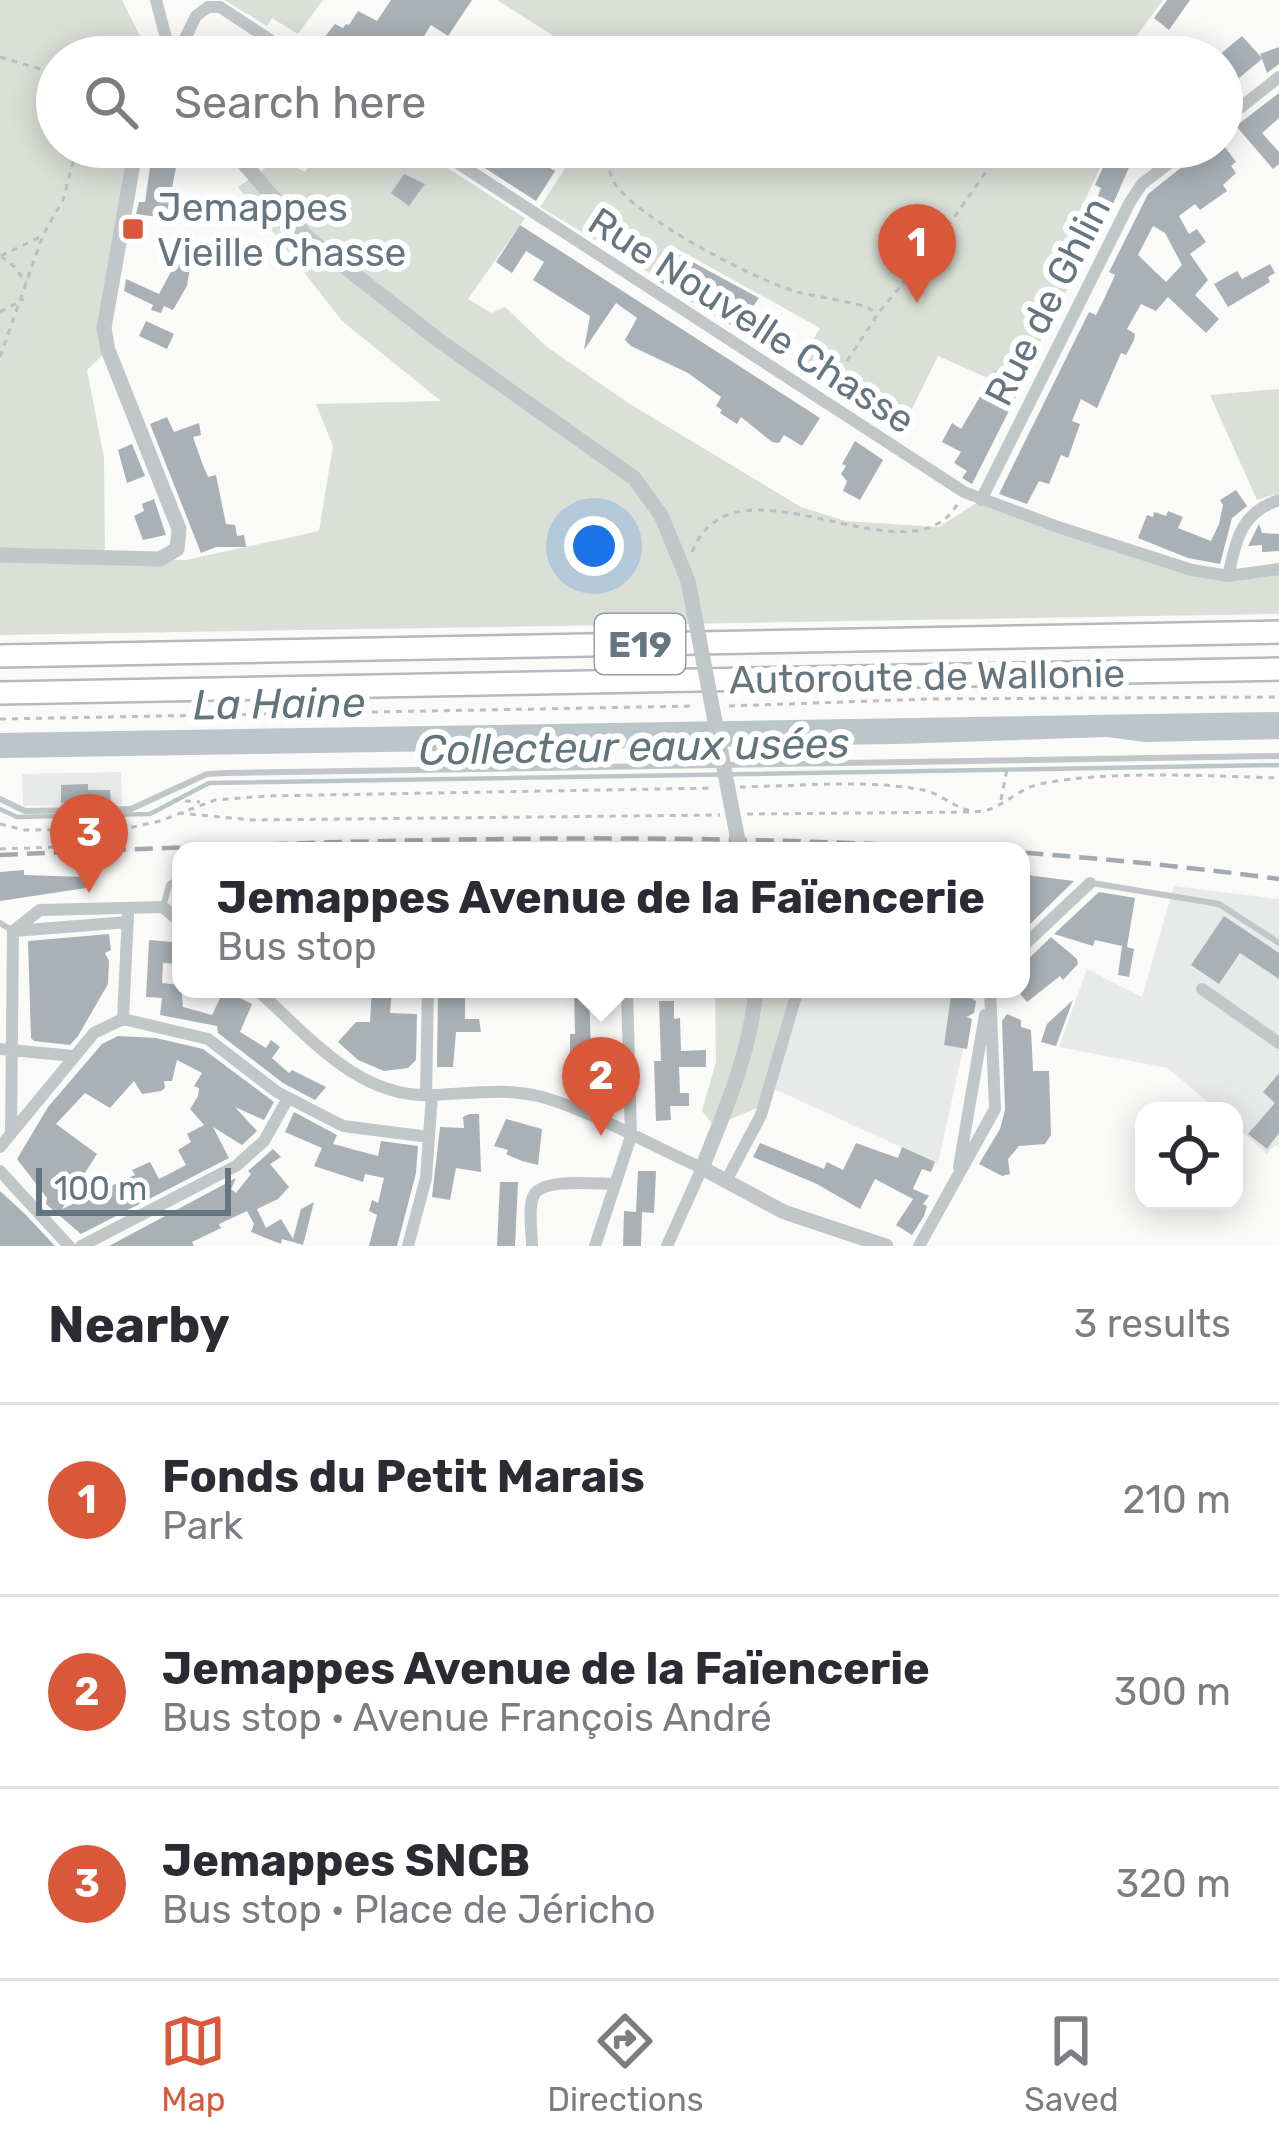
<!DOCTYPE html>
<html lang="en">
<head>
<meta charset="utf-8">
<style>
	body { margin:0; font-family:Rubik,sans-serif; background:#f2f2f3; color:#2b2b33 }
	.controls { position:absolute; right:36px; bottom:36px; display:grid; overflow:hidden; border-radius:24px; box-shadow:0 6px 30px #0003 }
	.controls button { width:108px; height:108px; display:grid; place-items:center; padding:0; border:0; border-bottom:3px solid #e1e1e2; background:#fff; color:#2b2b33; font:60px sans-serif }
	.scale { position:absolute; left:36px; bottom:30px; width:195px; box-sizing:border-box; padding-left:12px; border:6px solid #667681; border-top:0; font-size:33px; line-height:42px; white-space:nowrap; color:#667681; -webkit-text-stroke:9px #fff; paint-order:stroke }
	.you { position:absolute; left:594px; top:546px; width:42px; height:42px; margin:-30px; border:9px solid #fff; border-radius:50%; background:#1a73e8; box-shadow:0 0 0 18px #1a73e833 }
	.badge { display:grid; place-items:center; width:78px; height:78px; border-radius:50%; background:#d95839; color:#fff; font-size:39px; font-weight:700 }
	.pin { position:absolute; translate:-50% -99px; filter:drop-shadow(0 3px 6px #0008) }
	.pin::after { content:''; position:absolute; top:63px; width:42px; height:36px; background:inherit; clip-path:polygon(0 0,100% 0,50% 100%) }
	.popup { position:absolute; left:172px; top:842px; width:858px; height:156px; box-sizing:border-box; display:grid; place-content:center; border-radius:24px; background:#fff; filter:drop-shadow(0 3px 9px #0005); font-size:39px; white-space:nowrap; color:#7c7c81 }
	.popup b { font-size:45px; color:#2b2b33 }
	.popup::after { content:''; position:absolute; left:50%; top:100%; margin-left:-24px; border:24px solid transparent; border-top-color:#fff }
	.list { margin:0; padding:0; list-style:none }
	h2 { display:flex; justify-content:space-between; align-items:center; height:156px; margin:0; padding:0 48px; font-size:51px }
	h2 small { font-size:39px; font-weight:400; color:#7c7c81 }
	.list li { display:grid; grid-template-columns:78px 1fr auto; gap:36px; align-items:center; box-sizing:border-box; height:192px; padding:0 48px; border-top:3px solid #e1e1e2 }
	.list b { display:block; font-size:45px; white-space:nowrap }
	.list p { margin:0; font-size:39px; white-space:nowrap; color:#7c7c81 }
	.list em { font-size:39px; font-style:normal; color:#7c7c81 }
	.icon { flex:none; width:66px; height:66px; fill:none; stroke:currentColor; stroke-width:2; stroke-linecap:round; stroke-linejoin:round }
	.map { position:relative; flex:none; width:1279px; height:1246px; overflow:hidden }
	.search { position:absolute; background:#fff; box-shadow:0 6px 30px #0003; left:36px; right:36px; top:36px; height:132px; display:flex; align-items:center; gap:30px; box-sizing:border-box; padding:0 42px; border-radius:66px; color:#7c7c81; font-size:45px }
	.sheet { height:732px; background:#fff }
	nav { display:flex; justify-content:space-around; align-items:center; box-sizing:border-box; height:168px; border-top:3px solid #e1e1e2; background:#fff; font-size:33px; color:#7c7c81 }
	nav a { display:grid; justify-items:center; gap:6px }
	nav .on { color:#d95839 }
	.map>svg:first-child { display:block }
	.built { fill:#e8e9e9 }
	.green { fill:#dadfd7 }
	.water { fill:#bac6c9 }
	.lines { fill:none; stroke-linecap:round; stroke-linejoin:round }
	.stream { stroke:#bac6c9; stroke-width:4.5 }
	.building { fill:#a9b1b7; fill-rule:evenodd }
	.motorway-casing { stroke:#b5b9bc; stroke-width:26 }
	.path { stroke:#bcbfc1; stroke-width:3; stroke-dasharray:6 6; stroke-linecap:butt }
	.service { stroke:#c1c6c9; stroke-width:6 }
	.minor { stroke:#c1c6c9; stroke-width:12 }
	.tertiary { stroke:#c1c6c9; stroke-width:15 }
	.motorway { stroke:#fff; stroke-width:21 }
	.rail { stroke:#a3aaaf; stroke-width:4.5; stroke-dasharray:18 9; stroke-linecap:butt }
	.tertiary-bridge { stroke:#c1c6c9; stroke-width:15 }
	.poi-dot { fill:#d95839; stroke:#fff; stroke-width:4.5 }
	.labels { text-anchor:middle; stroke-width:12; stroke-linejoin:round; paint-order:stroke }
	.shield { fill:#fff; stroke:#949fa7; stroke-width:3 }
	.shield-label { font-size:36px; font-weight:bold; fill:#667681 }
	.poi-label { font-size:39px; fill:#667681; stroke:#fff; text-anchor:start }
	.street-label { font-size:39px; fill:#667681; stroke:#fff }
	.water-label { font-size:42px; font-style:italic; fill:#61757b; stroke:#fff }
</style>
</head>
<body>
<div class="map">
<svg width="1279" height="1246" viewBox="0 0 1279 1246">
	<rect width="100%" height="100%" fill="#fafaf8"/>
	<!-- built -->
	<path class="built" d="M121,772L122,804L23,806L22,774Z
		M1174,886L1279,899V1148L1275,1145L1267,1154L1234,1125V1111H1218L1168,1068L1059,1047L1087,969L1142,997Z
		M798,989H976L938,1164L770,1087Z"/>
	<!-- green -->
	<path class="green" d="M0,0H122L144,44L143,57H57V147H136L108,350L87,370L104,458L105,558L186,560L319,531L333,446L316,404L441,401L342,321L238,187L279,159L305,172L325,147H415L525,218L468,299L491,313L505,307L547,347L630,404L801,507L845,521L939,527L981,500L1192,570L1279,569V614L0,635Z
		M224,0H323L298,34L272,18L267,26Z
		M497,0H1163L1121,57H587Z
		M579,147H1166L1145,166L1106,155L1086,198L1109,209L1015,390L938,356L902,429L796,369L820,328L674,247L655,276L540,207Z
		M1279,389V493L1257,500L1210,395Z
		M715,989H798L764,1105L714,1126L702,1111L716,1062Z"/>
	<!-- water -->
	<path class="water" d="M1279,712V739L1145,742L1107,737L896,744L0,758V733Z"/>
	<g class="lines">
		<!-- stream -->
		<path class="stream" d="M0,809L17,817L150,814L209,783L1279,765"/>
	</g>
	<!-- building -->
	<path class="building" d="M391,0H472L448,36L431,25L411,57H329L315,49L335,24L343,28L346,24L349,25L358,11L377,21Z
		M1167,0H1190L1169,30L1154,18Z
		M1242,36L1262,58L1260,54L1279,47V64L1267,73L1262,59L1222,92V57L1218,56Z
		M1279,93V118L1262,133L1279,152V164L1273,169L1236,126Z
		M153,147H180L166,218L136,214L139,202H145Z
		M452,147H524L531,151L529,155L555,171L536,201Z
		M1207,147H1225L1236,162L1231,166L1236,173L1223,185L1227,191L1200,210L1195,204L1179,216L1189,234L1197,229L1206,242L1190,254L1208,280L1195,295L1219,319L1206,333L1168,297L1156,311L1141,304L1127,329L1135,334L1134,340L1126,355L1121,353L1097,408L1081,399L1072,421L1080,424L1068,458L1061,455L1049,484L1039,481L1027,504L999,494L1089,312L1096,315L1105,297L1115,275L1109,272L1148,194ZM1153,226L1165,233L1182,265L1166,282L1138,255Z
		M1109,154L1131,163L1113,204L1097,198L1101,188L1095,185Z
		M404,174L425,184L409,206L391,193Z
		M520,225L820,418L802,446L784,435L779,443L772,442L741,417L737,424L720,413L722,410L716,406L721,397L688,373L631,346L625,340L637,318L616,303L584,350L590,316L533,280L544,262L526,251L512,273L496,262Z
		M182,251L192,255L187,286L173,310L164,306L161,313L151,310L153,305L124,291L126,279L159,294Z
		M676,253L759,298L750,311L758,317L747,335L658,281Z
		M1270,264L1275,273L1268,277L1270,282L1228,307L1214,284L1237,271L1242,279Z
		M146,321L174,334L167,349L139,336Z
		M995,371L1007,375L1003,383L1019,391L972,484L962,478L967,471L954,463L961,452L942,442L952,423L961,429Z
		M167,417L174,432L199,423L201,435L193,437L202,463L208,477L216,475L226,524L235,525L237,536L244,535L246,547H216L201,553L150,424Z
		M855,441L883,460L860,500L843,491L847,481L841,474L846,466L842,464Z
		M132,444L145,476L127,483L118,450Z
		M1236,490L1247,506L1232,518L1220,564L1188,558L1138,538L1147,515L1153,517L1154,512L1166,516L1168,511L1183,517L1178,528L1211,541L1219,524L1223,505L1220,500Z
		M154,499L166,535L143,540L134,516L144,511L142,504Z
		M1259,524L1262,533L1279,534V551L1262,552V545L1248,546Z
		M88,784V790H110L111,802L61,803V785Z
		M24,870V875L85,877L86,888L0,901V872Z
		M1027,875L1074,881L1028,926L1021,918V888Z
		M1099,892L1135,898L1127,947L1134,949L1129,977L1118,975L1122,946L1095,940L1093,946L1054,934Z
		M1224,916L1279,953V979L1240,953L1219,984L1191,965Z
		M109,934L111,950L105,953L109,961L108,984L78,1036L70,1045L34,1041L31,1038L28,941Z
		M1051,937L1077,959L1078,964L1063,980L1060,976L1027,1002L1021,995V966Z
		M149,940L173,942L172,949L181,950V964L163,963L162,983L181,985L183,1007L212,1015L224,990L252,1004L240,1032L266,1048L271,1040L280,1047L272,1058L289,1073L292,1070L326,1087L315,1100L283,1083L218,1033L217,1026L160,1015L162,998L146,997Z
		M372,989H392L390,1013L417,1014L416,1060L408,1068L384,1071L358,1060L338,1042L356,1022H370Z
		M438,989H465V1019H479L481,1032H456L453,1067H437Z
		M574,989H589L591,1053H598L599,1092L584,1093V1085H578L577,1055H570V1034H575Z
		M952,989L976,1001L974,1013L966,1017L972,1019L967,1049L944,1045Z
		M1073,1000L1056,1046L1041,1042L1047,1024Z
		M659,1001H674V1019L680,1018L681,1051L706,1050V1067H679L680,1093H689V1106H670L671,1120L656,1121L654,1061H661Z
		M1007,1014L1021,1020V1027L1031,1030L1033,1071H1049L1051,1135L1045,1144L1019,1146L1008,1159L1010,1174L1002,1176L979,1164L1000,1129L1005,1110L1002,1021Z
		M118,1036L156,1038L203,1049L274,1102L264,1120L235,1107L257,1131L242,1145L213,1127L229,1158L81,1234L46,1204L47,1198L17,1159L48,1107L102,1044ZM177,1060L202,1073L194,1086L199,1088L198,1096L190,1109L204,1125L187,1134L191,1142L178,1150L186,1165L159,1179L150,1162L132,1170L135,1175L62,1209L97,1154L56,1124L85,1093L110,1108L134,1081L142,1094L161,1091L165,1088L164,1081H172Z
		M1279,1073V1133L1267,1149L1248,1134L1275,1103L1263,1092Z
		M294,1112L337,1135L333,1144L378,1156L381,1141L418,1146L416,1173L397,1246H369L377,1215L369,1211L372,1200L378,1203L384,1178L365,1174L363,1182L314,1166L322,1148L285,1132Z
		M469,1114H479L481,1172L456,1168L450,1200L432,1197L440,1127L464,1128L463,1117Z
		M506,1119L542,1129L538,1165L522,1161L506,1154L508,1150L494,1146Z
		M760,1143L824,1169L827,1162L843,1170L856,1143L898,1158L902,1147L935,1162L931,1172L922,1169L913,1189L929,1196L923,1204L927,1206L924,1216L912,1235L896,1225L913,1199L875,1179L860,1209L817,1184L753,1157Z
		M273,1149L281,1157L270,1164L289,1187L278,1199L257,1209L266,1228L281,1219L293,1239L301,1209L314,1202L303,1245L282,1239L281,1244L251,1232L254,1224L247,1211L219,1224L221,1228L192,1242L194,1246H109L236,1178L231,1189L236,1193L251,1174L248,1171Z
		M638,1171H656L654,1213L642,1212L641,1246H623L624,1211L636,1212Z
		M500,1182H518L515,1246H497Z
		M0,1191L25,1214L55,1246H0Z"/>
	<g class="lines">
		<defs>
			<path id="motorway" d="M0,656L1279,632
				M0,693L1279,669"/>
		</defs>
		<!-- motorway casing -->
		<use href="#motorway" class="motorway-casing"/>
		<!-- path -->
		<path class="path" d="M0,57L57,74
			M612,147C609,160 607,170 614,182C634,217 754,279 794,291C813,297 863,302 873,311L875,321
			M1,256L42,236
			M1,256L16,268L26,284
			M0,312L24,299
			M0,357L43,235L63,200L77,147
			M827,391L880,311L937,242L988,169
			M692,552C735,444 910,589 958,503
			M729,706L928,699L1279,697
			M0,719L695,706
			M740,787C799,786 865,779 923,790C944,794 961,815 983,811C1002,808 1019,788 1040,784C1107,770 1209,776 1279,778
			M173,800L200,802
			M1001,800L1007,769
			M178,813L253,820L720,815
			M747,814L972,812
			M0,824L25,830L124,829L160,821L215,800L267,796L712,788
			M0,849L84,846L83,817"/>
		<!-- service -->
		<path class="service" d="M0,799L25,811L131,809L207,774L227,773L1279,756
			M1092,883L1219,904L1279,943
			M163,907L169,885L181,876
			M0,923L13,931"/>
		<!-- minor -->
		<path class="minor" d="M156,0L171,57
			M176,57L196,16L208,7H220L296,57
			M1222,122L1279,77
			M433,147L964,492L1058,527L1192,570L1228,576L1279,569
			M981,500L1130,202L1142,184L1190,147
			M1228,576C1237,539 1240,513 1279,500
			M14,931L128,922
			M1021,948L1090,883
			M256,989C307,1034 358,1099 432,1095C469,1094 504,1087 542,1097C597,1113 649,1145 702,1168L667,1246
			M1202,989L1279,1043
			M123,1019L128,915
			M0,1049L73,1056
			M426,1095L428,989
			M11,1134L13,931L40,910L163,907L181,923
			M0,1147L94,1033L123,1019L208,1039L277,1092L343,1126L429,1137
			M959,1167L985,1015
			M0,1171L69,1246
			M726,1181L761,1115L798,989
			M81,1246L236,1166L264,1141L288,1098
			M408,1246L426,1178L432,1095
			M532,1246C532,1232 528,1210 533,1197C540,1177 597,1184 615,1184
			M595,1246L631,1136L627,989
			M919,1246L995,1109L990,989"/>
		<!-- tertiary -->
		<path class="tertiary" d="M230,147L308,238L437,339L634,478L661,515L688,581
			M0,555L160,559L177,549L179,529L108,350L104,328L136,147
			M756,989C750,1054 726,1108 702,1168L784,1212L886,1246"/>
		<!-- motorway -->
		<use href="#motorway" class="motorway"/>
		<!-- rail -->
		<path class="rail" d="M0,855C426,836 856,822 1279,879"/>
		<!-- tertiary-bridge -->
		<path class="tertiary-bridge" d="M688,581L740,851"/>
	</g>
	<!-- markers -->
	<rect class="poi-dot" x="121" y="217" width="24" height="24" rx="6"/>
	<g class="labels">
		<!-- shield labels -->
		<rect class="shield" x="595" y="614" width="90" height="60" rx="9"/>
		<g class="shield-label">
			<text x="640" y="657">E19</text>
		</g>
		<!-- poi labels -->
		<g class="poi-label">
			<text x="157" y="221">Jemappes<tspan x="157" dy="45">Vieille Chasse</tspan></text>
		</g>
		<!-- street labels -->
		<g class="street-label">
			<text transform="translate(1047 301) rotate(-63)" y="14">Rue de Ghlin</text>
			<text transform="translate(752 320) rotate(33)" y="14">Rue Nouvelle Chasse</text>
			<text transform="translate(927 676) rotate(-1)" y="14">Autoroute de Wallonie</text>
		</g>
		<!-- water labels -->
		<g class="water-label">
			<text transform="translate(279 703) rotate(-1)" y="15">La Haine</text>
			<text transform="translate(634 746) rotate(-1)" y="15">Collecteur eaux usées</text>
		</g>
	</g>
</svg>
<div class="controls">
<button><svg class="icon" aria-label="locate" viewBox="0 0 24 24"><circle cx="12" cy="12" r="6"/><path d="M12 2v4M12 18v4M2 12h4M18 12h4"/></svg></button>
</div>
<div class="scale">100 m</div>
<div class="you"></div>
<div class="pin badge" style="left:917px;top:303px">1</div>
<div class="pin badge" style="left:601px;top:1136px">2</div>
<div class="popup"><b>Jemappes Avenue de la Faïencerie</b>Bus stop</div>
<div class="pin badge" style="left:89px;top:893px">3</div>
<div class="search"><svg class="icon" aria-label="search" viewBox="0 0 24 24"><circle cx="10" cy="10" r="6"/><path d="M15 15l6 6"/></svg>Search here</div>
</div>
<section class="sheet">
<h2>Nearby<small>3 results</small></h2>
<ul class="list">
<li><span class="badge">1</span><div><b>Fonds du Petit Marais</b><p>Park</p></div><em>210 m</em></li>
<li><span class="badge">2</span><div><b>Jemappes Avenue de la Faïencerie</b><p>Bus stop · Avenue François André</p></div><em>300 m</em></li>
<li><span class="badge">3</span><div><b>Jemappes SNCB</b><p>Bus stop · Place de Jéricho</p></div><em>320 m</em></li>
</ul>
</section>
<nav>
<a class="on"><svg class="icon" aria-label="map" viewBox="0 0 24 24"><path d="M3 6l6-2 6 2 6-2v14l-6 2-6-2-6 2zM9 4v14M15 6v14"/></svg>Map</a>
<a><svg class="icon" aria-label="directions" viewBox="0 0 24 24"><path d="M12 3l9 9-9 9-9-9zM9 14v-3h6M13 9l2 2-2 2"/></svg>Directions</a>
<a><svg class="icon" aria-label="saved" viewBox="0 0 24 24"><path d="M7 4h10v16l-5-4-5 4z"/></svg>Saved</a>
</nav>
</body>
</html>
